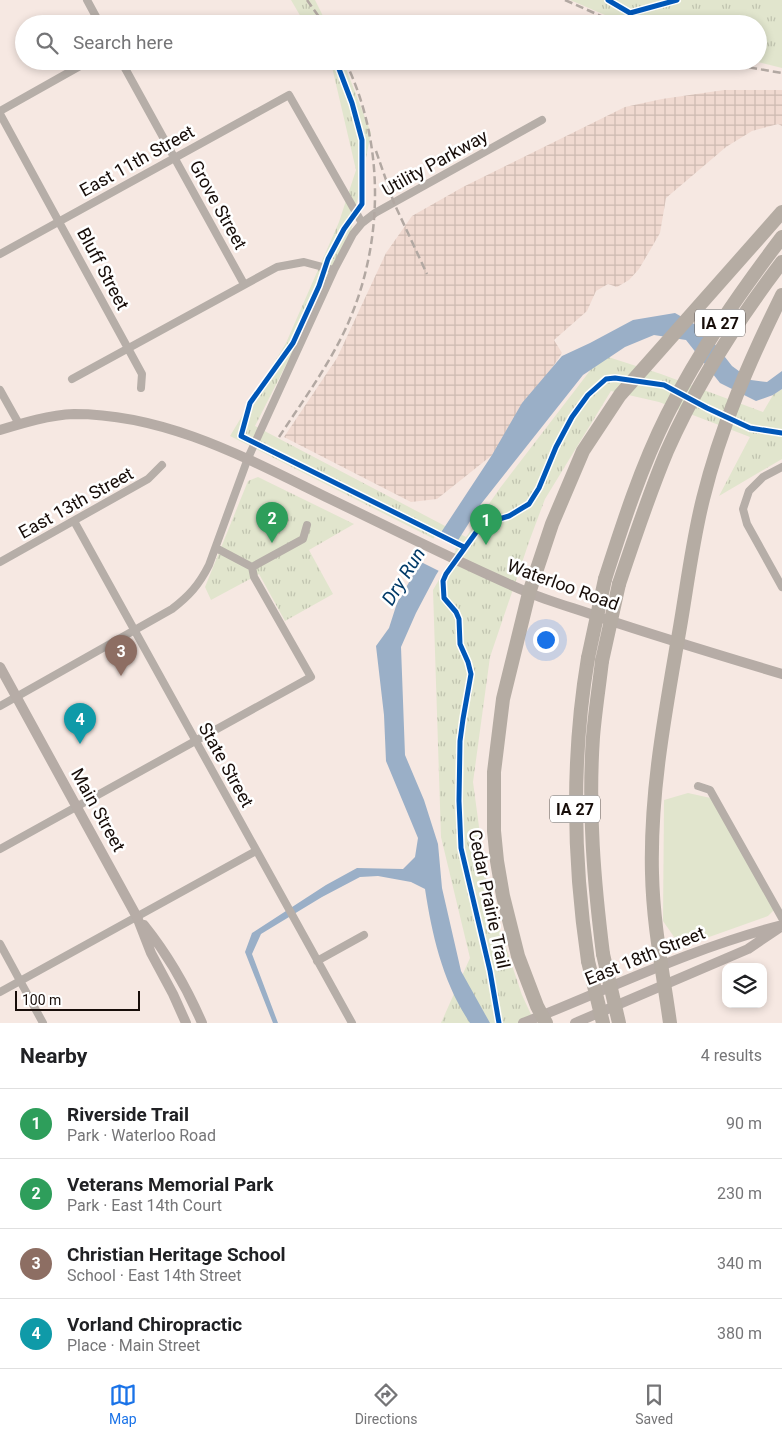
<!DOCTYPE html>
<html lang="en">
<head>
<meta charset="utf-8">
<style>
	body { margin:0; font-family:Roboto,sans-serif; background:#f2f2f2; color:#202124 }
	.controls { position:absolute; right:15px; bottom:15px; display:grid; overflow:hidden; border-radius:10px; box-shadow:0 2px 8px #0003 }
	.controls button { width:45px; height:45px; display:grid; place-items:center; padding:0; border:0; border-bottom:1px solid #e0e0e0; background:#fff; color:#202124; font:25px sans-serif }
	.scale { position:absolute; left:15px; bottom:12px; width:125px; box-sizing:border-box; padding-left:5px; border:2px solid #170d09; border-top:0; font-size:14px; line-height:18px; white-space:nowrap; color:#170d09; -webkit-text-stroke:4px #fff; paint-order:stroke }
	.you { position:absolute; left:545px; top:639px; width:18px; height:18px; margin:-12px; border:4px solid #fff; border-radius:50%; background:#1a73e8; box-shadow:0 0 0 8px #1a73e833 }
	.badge { display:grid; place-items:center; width:32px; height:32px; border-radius:50%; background:#1a73e8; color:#fff; font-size:16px; font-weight:700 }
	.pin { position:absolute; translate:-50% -41px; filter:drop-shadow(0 1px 2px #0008) }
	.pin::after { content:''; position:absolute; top:26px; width:18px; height:15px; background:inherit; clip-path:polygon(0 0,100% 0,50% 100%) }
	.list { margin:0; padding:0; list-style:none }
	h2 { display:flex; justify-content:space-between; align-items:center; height:65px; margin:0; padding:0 20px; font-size:21px }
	h2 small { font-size:16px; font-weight:400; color:#757577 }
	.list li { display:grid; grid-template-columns:32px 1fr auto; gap:15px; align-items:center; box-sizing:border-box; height:70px; padding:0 20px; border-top:1px solid #e0e0e0 }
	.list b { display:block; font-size:19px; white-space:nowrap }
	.list p { margin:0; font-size:16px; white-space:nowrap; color:#757577 }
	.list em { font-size:16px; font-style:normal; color:#757577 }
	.icon { flex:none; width:28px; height:28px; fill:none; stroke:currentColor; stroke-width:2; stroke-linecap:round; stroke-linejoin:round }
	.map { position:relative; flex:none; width:782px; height:1023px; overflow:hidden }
	.search { position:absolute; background:#fff; box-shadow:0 2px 8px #0003; left:15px; right:15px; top:15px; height:55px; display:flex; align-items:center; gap:12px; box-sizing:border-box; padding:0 18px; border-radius:28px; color:#757577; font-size:19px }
	.sheet { height:345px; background:#fff }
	nav { display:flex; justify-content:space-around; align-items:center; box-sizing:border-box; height:70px; border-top:1px solid #e0e0e0; background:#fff; font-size:14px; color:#757577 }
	nav a { display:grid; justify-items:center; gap:2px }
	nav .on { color:#1a73e8 }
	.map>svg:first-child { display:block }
	.industrial { fill:url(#industrial-grid) }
	.green { fill:#e1e5cd }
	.park { fill:url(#park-tufts) }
	.water { fill:#9aafc7 }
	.pier { fill:#f6e8e2 }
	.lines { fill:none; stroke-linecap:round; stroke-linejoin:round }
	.minor { stroke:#b6aea8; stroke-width:8 }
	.secondary { stroke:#b6aca6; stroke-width:10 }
	.motorway { stroke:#b5aca3; stroke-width:14 }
	.rail { stroke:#b2a8a2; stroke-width:2.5; stroke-dasharray:8 4; stroke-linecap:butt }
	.motorway-bridge { stroke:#b5aca3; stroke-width:14 }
	.cycleway-casing { stroke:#fff; stroke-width:8 }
	.cycleway { stroke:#0057b8; stroke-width:5 }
	.labels { text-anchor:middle; stroke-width:5; stroke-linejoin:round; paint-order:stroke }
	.shield { fill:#fff; stroke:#5d5653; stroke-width:1 }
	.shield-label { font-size:16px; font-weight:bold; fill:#170d09 }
	.street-label { font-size:18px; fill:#170d09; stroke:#fff }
	.water-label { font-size:19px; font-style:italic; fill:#003967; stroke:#fff }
</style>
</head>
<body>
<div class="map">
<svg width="782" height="1023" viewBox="0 0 782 1023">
	<defs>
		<pattern id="industrial-grid" width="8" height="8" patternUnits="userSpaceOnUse" patternTransform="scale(1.25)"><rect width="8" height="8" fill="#f0d9d0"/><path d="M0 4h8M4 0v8" fill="none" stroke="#cdb9b1"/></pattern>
		<pattern id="park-tufts" width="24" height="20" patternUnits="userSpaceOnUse" patternTransform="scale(1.25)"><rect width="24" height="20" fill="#e1e5cd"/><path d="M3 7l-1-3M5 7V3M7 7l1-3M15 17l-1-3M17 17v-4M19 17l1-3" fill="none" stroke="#c0c3af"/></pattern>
	</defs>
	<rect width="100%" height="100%" fill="#f6e8e2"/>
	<!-- industrial -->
	<path class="industrial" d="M724,90H782V126L778,124L752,131L726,147L666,198L660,233L639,269L629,280L617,287L608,284L596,291L587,311L554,340L562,353L496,452L437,499L411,502L284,437L337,358L386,253L412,216L463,187L625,107L662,99Z"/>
	<!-- green -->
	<path class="green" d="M688,793L715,799L776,908L768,916L681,947L663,921L664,800Z"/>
	<!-- park -->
	<path class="park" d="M291,0H315L327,24H305Z
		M570,0H782V68L754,61H758V24H626Z
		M328,61H343L371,133L349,241L255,426L466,537L500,488L602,355L661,374L763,412L773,395L782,389V459L719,496L750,437L659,402L611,391L545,499L530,539L490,657L473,782L488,894L522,995L535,1023H441L470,958L441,837L433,590L456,550L230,436L286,343L339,222L356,170L332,67Z
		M258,477L354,524L309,550L333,594L285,621L259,574L211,600L205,587L248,481Z"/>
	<!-- water -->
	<path class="water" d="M675,313L703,329L732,366L751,380L767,382L782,371V389L773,395L756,401L720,383L686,340L654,335L625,347L583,375L481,504L436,575L416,613L401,647L405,755L424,800L438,844L442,888L461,971L490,1023H470C443,983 432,935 425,889L411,882L378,876L360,877L322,897L261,934L252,954L278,1023H273L245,952L252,933L326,885L357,868L403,869L415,857L418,838L386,761L384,715L376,646L389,628L397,603L415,572L492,455L522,403L562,356L590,343L633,320Z"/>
	<!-- pier -->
	<path class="pier" d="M437,533L459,543L441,572L419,561Z"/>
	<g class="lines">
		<!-- minor -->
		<path class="minor" d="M87,0L100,24
			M121,61L244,284
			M0,111L89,61
			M0,114L142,374L141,388
			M0,254L289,95L362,223
			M72,379L277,267L304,262L334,270
			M0,390L19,424
			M782,467L763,477L749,491L743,509L747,524L782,587
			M74,521L352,1023
			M0,562L148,479L162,465
			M252,567L303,539L307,525
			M0,706L172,609C189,596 199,585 209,565L248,458L334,270L353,234L362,223L375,213L542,120
			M698,786L710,790L782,918
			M0,849L311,677L254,577L252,567L216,548
			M0,944L43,1023
			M317,961L364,935
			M0,992L256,851"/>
		<!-- secondary -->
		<path class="secondary" d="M0,430C23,423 49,415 74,414C166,414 246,458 326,497C393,529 459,563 527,592C551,602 577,609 602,618C662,638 722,656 782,674
			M0,667L137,917L151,953L173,994L186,1023
			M144,925C168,955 187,988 202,1023
			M523,1023C609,989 692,948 782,925
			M575,1023L748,949L779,928"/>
		<!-- motorway -->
		<path class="motorway" d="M605,579C623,523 641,467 667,415C699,351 739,294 782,237
			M619,584C634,539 649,494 667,451C697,383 737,321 782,262
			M602,661C599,687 595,712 593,737C588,810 594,882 603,954
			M588,961C573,860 571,759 588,658
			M546,1023L537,1006L518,956L503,896L497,861L494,831V772L503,699L529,593L552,524L583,451L620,395L782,212
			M670,1023C663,973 653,924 652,873C650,796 664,719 677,644C686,596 691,547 703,499C721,426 749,362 782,295"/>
		<!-- rail -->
		<path class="rail" d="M307,0L324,24
			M565,0L619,24
			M726,61L747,67L782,73
			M376,151L394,203L427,274
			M279,437C302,402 327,368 345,330C384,247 386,144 345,61"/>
		<!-- motorway-bridge -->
		<path class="motorway-bridge" d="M588,658L605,579
			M602,661L619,584
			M603,954L619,1023
			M588,961L603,1023"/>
		<defs>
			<path id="cycleway" d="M608,0L630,13L677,0
				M336,61L352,103L362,140V204L344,229L328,259L319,286L293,343L250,403L241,436L464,547
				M499,1023L490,971L461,848L459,801L460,741L463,719L471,674L468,662L460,644L459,619L456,612L444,598L443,581L446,574L477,531L486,523L509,516L529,504L539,488L556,447L572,417L588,395L606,379L615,378L664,385L707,408L750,428L782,433"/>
		</defs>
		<!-- cycleway casing -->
		<use href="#cycleway" class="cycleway-casing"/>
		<!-- cycleway -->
		<use href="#cycleway" class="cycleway"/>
	</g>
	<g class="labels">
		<!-- shield labels -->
		<g class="shield">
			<rect x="695" y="309.5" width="50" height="27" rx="4"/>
			<rect x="550" y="795.5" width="50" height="27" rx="4"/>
		</g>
		<g class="shield-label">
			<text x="720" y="329">IA 27</text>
			<text x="575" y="815">IA 27</text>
		</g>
		<!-- street labels -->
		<g class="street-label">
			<text transform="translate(137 161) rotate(-29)" y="6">East 11th Street</text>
			<text transform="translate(435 163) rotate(-29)" y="6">Utility Parkway</text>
			<text transform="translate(218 205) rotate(61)" y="6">Grove Street</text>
			<text transform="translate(103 269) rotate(62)" y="6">Bluff Street</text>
			<text transform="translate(76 503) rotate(-29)" y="6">East 13th Street</text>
			<text transform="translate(563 585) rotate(20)" y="6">Waterloo Road</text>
			<text transform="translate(226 765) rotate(61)" y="6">State Street</text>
			<text transform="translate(98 810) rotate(61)" y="6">Main Street</text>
			<text transform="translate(489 899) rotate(78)" y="6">Cedar Prairie Trail</text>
			<text transform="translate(645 956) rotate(-22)" y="6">East 18th Street</text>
		</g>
		<!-- water labels -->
		<g class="water-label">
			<text transform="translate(403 576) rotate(-58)" y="7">Dry Run</text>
		</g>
	</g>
</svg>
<div class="controls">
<button><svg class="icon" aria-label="layers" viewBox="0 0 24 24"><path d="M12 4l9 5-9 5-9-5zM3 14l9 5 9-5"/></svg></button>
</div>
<div class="scale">100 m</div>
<div class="you"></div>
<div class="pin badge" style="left:486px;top:545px;background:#2e9e5b">1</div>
<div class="pin badge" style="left:272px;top:543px;background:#2e9e5b">2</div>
<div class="pin badge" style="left:121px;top:676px;background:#8d6e63">3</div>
<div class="pin badge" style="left:80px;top:744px;background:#0f9aa8">4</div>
<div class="search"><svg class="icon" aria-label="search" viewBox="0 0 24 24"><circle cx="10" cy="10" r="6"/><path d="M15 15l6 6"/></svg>Search here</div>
</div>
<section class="sheet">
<h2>Nearby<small>4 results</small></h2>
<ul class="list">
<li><span class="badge" style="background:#2e9e5b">1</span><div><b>Riverside Trail</b><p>Park · Waterloo Road</p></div><em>90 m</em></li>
<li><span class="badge" style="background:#2e9e5b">2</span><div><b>Veterans Memorial Park</b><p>Park · East 14th Court</p></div><em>230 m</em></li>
<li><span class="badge" style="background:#8d6e63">3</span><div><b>Christian Heritage School</b><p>School · East 14th Street</p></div><em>340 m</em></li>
<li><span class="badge" style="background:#0f9aa8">4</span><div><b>Vorland Chiropractic</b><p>Place · Main Street</p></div><em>380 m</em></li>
</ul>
</section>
<nav>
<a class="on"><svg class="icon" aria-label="map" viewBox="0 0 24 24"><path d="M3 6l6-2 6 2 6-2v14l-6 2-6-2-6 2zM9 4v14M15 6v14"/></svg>Map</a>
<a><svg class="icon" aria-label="directions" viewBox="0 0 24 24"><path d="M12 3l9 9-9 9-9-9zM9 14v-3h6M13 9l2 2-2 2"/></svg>Directions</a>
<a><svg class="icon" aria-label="saved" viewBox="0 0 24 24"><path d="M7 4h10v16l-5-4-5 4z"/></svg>Saved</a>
</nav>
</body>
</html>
